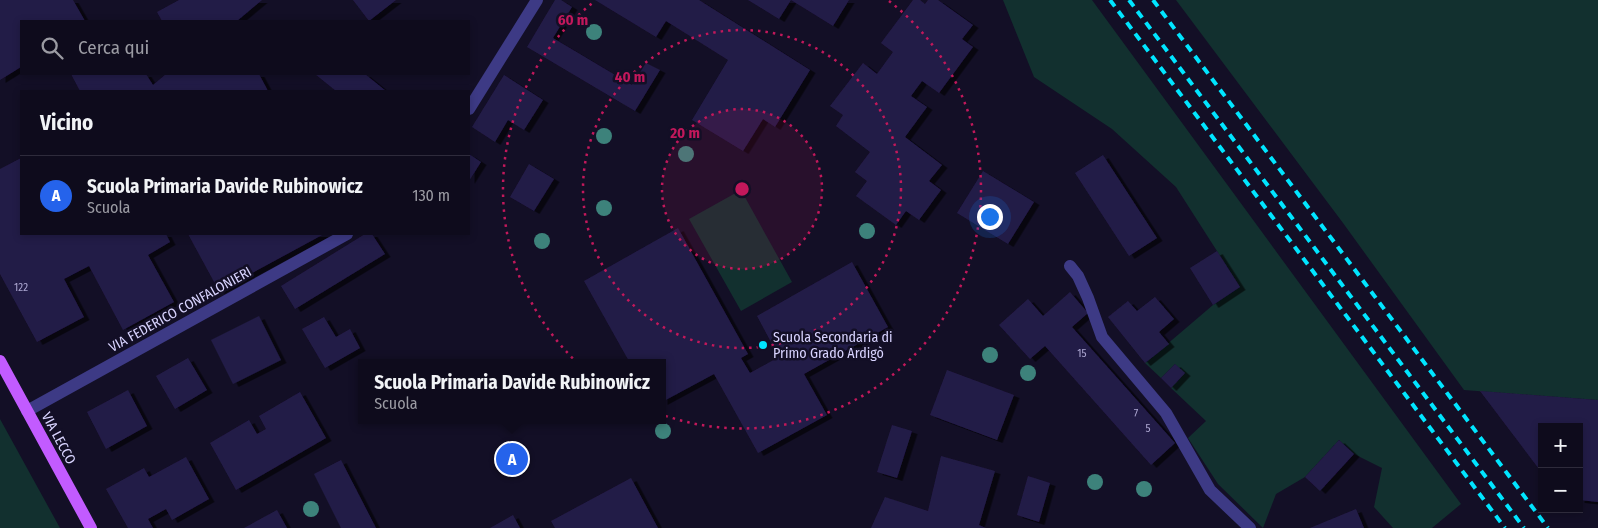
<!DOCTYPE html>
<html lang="it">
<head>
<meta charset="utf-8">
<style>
	body { margin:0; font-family:"Fira Sans Condensed",sans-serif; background:#171425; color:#f1f3f6 }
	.controls { position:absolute; right:15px; bottom:15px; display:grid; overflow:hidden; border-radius:0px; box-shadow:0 2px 8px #0003 }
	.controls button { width:45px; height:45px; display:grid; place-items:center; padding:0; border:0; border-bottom:1px solid #2e2b3b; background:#0e0b1c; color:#f1f3f6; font:25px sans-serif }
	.you { position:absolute; left:989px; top:216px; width:18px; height:18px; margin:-12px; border:4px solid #fff; border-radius:50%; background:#1a73e8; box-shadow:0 0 0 8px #1a73e833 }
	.badge { display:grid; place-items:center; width:32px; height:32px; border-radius:50%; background:#2563eb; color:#fff; font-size:16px; font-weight:700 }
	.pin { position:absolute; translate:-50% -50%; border:2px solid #fff; box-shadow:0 1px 5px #0006 }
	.popup { position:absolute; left:358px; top:359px; width:308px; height:65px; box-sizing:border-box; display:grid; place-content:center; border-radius:0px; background:#0e0b1c; filter:drop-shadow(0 1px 4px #0005); font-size:16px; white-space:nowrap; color:#9b9ba3 }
	.popup b { font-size:19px; color:#f1f3f6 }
	.popup::after { content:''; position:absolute; left:50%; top:100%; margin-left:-10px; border:10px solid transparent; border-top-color:#0e0b1c }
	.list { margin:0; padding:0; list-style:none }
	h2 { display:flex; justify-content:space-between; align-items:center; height:65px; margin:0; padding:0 20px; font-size:21px }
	h2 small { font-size:16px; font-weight:400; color:#9b9ba3 }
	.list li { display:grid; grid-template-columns:32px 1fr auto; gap:15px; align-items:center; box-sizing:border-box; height:80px; padding:0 20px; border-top:1px solid #2e2b3b }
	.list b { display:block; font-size:19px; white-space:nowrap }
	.list p { margin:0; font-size:16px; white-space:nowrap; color:#9b9ba3 }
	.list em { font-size:16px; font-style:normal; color:#9b9ba3 }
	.icon { flex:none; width:28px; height:28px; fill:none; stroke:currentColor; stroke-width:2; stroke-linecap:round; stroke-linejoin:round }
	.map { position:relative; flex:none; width:1598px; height:528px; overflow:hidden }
	.search { position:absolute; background:#0e0b1c; box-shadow:0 2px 8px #0003; left:20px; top:20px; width:450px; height:55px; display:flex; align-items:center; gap:12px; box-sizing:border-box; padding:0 18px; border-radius:0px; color:#9b9ba3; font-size:19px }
	.panel { position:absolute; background:#0e0b1c; box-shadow:0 2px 8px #0003; left:20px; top:90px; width:450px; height:145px; border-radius:0px }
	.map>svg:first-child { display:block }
	.green { fill:#12302f }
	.building { fill:#241b47; filter:url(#shadow) }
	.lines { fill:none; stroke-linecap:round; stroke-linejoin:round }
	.minor { stroke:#3d3a85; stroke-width:12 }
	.major { stroke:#c25bff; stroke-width:12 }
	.rail { stroke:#00e5ff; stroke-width:4; stroke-dasharray:8 6; stroke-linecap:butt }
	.tree { fill:#3d827b }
	.ring { fill:none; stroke:#c2185b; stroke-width:2.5; stroke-dasharray:2.5 5 }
	.poi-dot { fill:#00e5ff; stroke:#130f26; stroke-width:2 }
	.labels { text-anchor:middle; stroke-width:5; stroke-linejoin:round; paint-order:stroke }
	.number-label { font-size:11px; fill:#aca6d1 }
	.street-label { font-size:14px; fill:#d9d4ff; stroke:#130f26 }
	.poi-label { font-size:14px; fill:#d9d4ff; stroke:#130f26; text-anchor:start }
	.centre { fill:#c2185b; stroke:#130f26; stroke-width:2.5 }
	.ring-label { font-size:15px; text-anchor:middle; font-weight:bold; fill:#c2185b; stroke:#130f26; stroke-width:5; stroke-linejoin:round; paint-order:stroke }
</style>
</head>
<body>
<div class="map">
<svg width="1598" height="528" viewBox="0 0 1598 528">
	<defs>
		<filter id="shadow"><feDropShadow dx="5.5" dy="3" stdDeviation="0" flood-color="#0009"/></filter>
	</defs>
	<rect width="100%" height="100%" fill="#130f26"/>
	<!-- green -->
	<path class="green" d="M1003,0H1092L1461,504L1432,528H1393L1374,507L1382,468L1354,454L1339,440L1305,477L1276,494L1263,528L1218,484L1188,438L1206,421L1171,388L1184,373L1175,364L1161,378L1145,363L1213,305L1240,287L1176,187L1112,129L1034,77Z
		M1176,0H1598V400L1464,390L1343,223Z
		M741,190L792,282L741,311L689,219Z
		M0,419L60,528H0Z"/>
	<!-- building -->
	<path class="building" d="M0,0H73L85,21H21V67L0,80Z
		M179,0H262L237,21H162L157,12Z
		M353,0H396L369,21Z
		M555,0H561L572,7L553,38L632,85L646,63L660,70L635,111L527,47Z
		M595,0H699L810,70L775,127L763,119L743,151L692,120L728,60L666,21L656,37Z
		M748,0H791L779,19Z
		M791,0H849L833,26Z
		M913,0H920L925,4L928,0H938L973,25L962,39L973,47L939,93L922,81L911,96L927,107L905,137L942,165L929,181L941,190L919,220L906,211L896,225L856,196L867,181L855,172L870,152L836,126L843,115L830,106L863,63L877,74L893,52L881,43Z
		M71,74H146L153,85L166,74H259L268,91H80Z
		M315,74H365L386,91H336Z
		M504,75L543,100L524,130L508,120L495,142L472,127Z
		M469,154L481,162L469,181Z
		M1103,155L1157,238L1129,256L1075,173Z
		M21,158V234H166L170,242L148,255L174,302L123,330L89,266L64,279L84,317L37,342L0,274V169Z
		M529,164L554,179L534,211L510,197Z
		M983,171L1034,202L1008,244L957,213Z
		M678,228L748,354L741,358L750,373L779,357L757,316L852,262L888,327L804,374L827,415L758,453L714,374L662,402V363H630L584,281Z
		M188,234H324L219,291Z
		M365,234H372L385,254L295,309L281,286Z
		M1217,251L1240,287L1213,305L1190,268Z
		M1070,292L1088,313L1072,327L1175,443L1151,465L1045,346L1030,359L999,325L1028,299L1043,316Z
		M1155,297L1174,319L1159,332L1169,344L1145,363L1108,317L1128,301L1137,311Z
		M259,316L281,360L233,384L211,340Z
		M324,317L336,337L350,329L360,348L325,368L302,329Z
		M188,358L207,390L175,409L156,376Z
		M1175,364L1185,373L1171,388L1161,378Z
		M947,370L1014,395L997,440L930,415Z
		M128,390L147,426L106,449L87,412Z
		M1480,391L1598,400V502L1579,500V427H1542V473Z
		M300,392L326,438L236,490L210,443L249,420L257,434L266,429L259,416Z
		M892,425L912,431L897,478L877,472Z
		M1339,440L1354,454L1320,491L1305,477Z
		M941,456L995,471L979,525L986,528H871L885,497L928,511Z
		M186,457L209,499L172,520L166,509L148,519L153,528H128L106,489L144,468L149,477Z
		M341,460L376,528H341L314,474Z
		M1028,476L1050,483L1039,522L1017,515Z
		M631,478L658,528H555L551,521Z
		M1356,509L1364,528H1310Z
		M277,510L287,528H244Z
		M513,515L520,528H490Z"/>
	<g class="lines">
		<!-- minor -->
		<path class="minor" d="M469,109L537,0
			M1070,266L1078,276L1088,298L1102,337L1166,413L1210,490L1250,528
			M27,411L347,234"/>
		<!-- major -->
		<path class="major" d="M0,361L91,528"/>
		<!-- rail -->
		<path class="rail" d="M1110,0L1505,528
			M1129,0L1524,528
			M1153,0L1548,528"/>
	</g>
	<!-- trees -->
	<g class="tree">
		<circle cx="594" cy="32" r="8"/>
		<circle cx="604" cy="136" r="8"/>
		<circle cx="686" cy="154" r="8"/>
		<circle cx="604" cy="208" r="8"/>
		<circle cx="867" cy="231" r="8"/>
		<circle cx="542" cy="241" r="8"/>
		<circle cx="990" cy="355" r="8"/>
		<circle cx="1028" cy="373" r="8"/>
		<circle cx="663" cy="431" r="8"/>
		<circle cx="1095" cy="482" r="8"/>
		<circle cx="1144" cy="489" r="8"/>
		<circle cx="311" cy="509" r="8"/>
	</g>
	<!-- distance rings -->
	<circle cx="742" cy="189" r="80" fill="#c2185b" fill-opacity=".12"/>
	<g class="ring">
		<circle cx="742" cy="189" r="80"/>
		<circle cx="742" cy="189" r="159"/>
		<path d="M889 1A239 239 0 1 1 595 1"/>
	</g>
	<!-- markers -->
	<circle class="poi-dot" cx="763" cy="345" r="5"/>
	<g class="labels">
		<!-- number labels -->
		<g class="number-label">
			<text x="21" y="291">122</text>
			<text x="1082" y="357">15</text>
			<text x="1136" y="417">7</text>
			<text x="1148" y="432">5</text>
		</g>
		<!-- street labels -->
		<g class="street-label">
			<text transform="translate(180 309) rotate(-29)" y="5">VIA FEDERICO CONFALONIERI</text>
			<text transform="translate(59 438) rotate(62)" y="5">VIA LECCO</text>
		</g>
		<!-- poi labels -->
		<g class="poi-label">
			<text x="773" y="342">Scuola Secondaria di<tspan x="773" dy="16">Primo Grado Ardigò</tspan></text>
		</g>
	</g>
	<circle cx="742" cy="189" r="8" class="centre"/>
	<g class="ring-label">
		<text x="573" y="25">60 m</text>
		<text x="630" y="82">40 m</text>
		<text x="685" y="138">20 m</text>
	</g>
</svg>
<div class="controls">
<button>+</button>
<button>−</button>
</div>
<div class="you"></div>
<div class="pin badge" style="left:512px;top:459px">A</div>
<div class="popup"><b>Scuola Primaria Davide Rubinowicz</b>Scuola</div>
<div class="search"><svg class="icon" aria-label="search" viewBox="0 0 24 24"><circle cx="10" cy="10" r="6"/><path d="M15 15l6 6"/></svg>Cerca qui</div>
<section class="panel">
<h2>Vicino<small></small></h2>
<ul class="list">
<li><span class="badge">A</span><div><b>Scuola Primaria Davide Rubinowicz</b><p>Scuola</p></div><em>130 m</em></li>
</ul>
</section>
</div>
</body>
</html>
